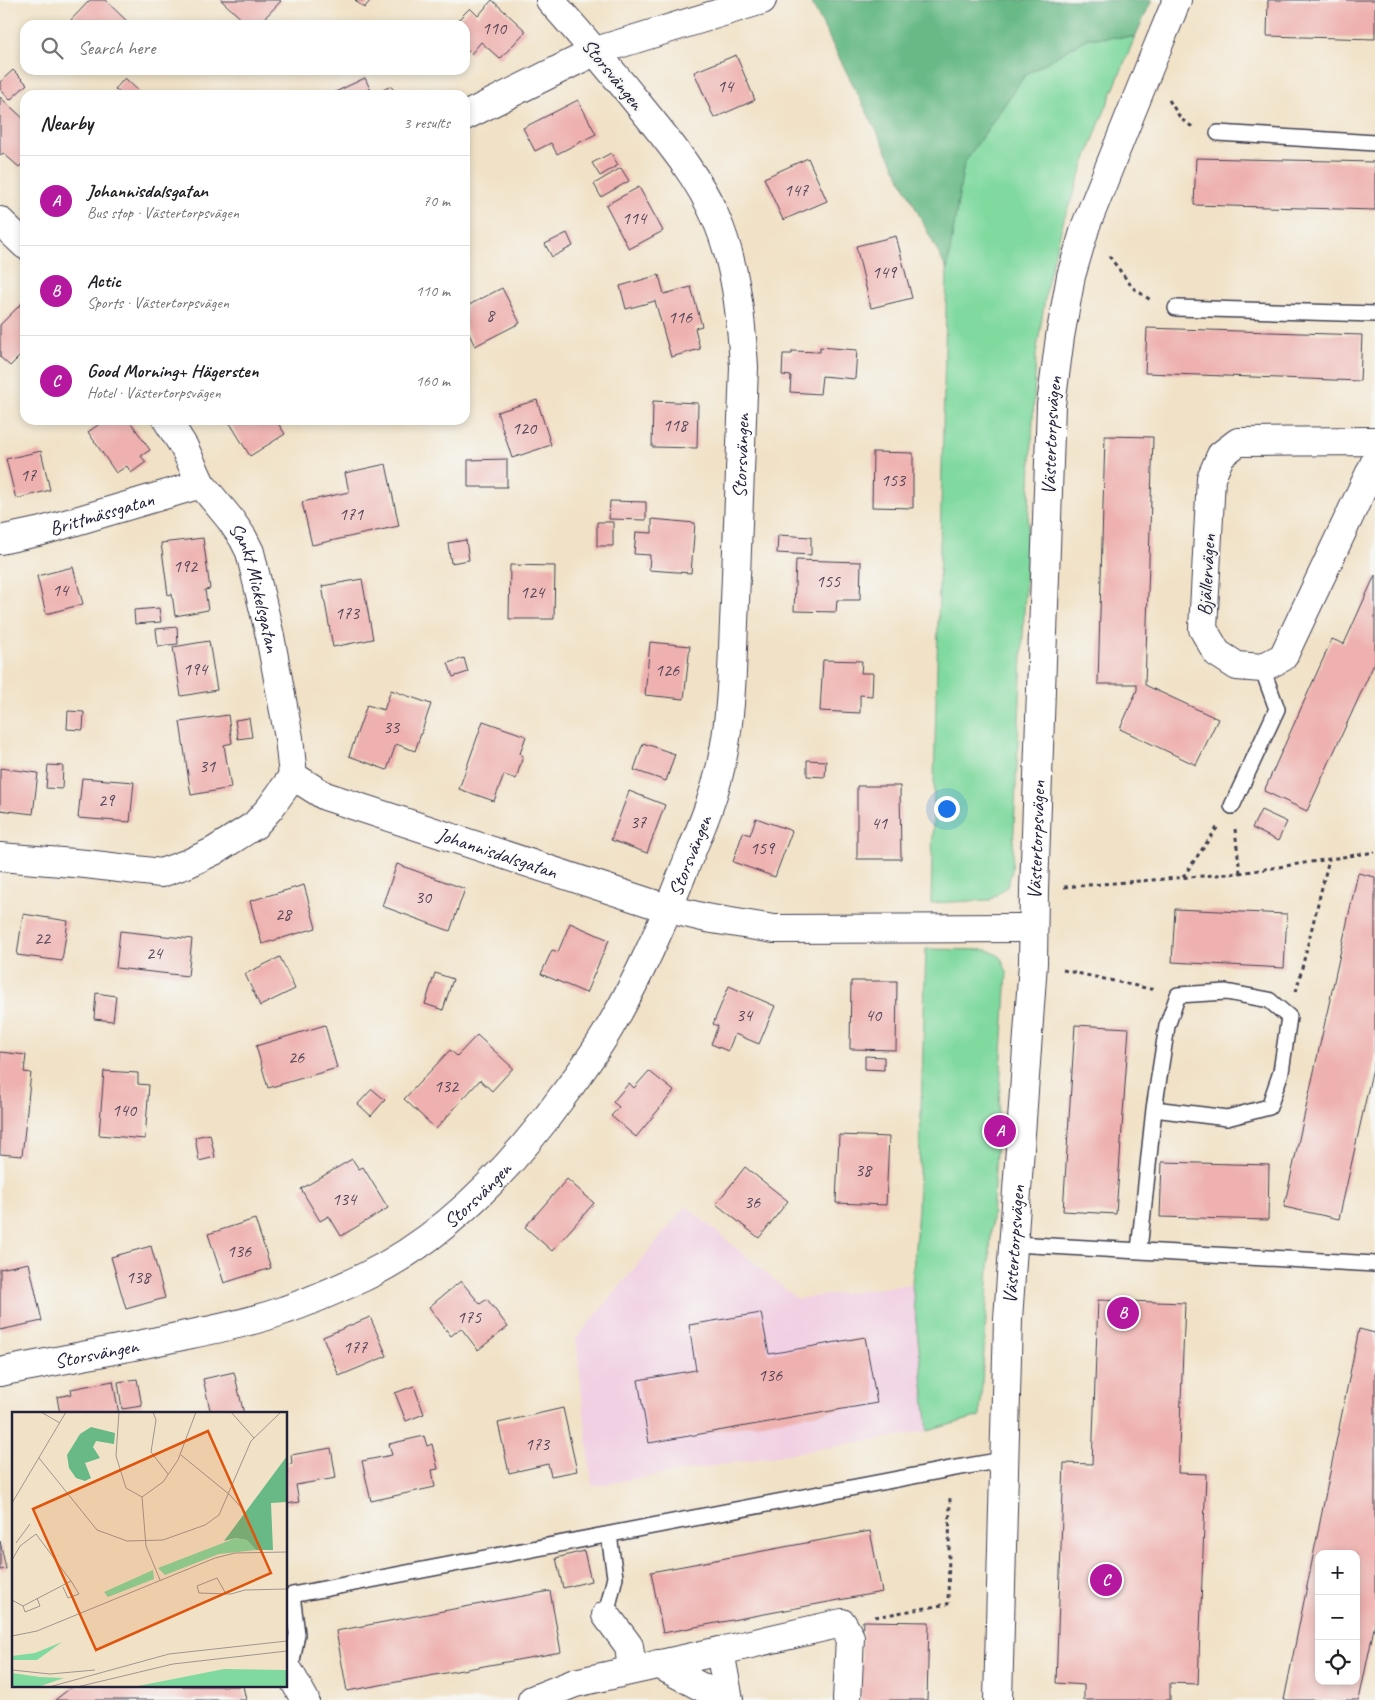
<!DOCTYPE html>
<html lang="en">
<head>
<meta charset="utf-8">
<style>
	body { margin:0; font-family:Caveat,sans-serif; background:#f2f2f2; color:#202124 }
	.controls { position:absolute; right:15px; bottom:15px; display:grid; overflow:hidden; border-radius:10px; box-shadow:0 2px 8px #0003 }
	.controls button { width:45px; height:45px; display:grid; place-items:center; padding:0; border:0; border-bottom:1px solid #e0e0e0; background:#fff; color:#202124; font:25px sans-serif }
	.you { position:absolute; left:946px; top:808px; width:18px; height:18px; margin:-12px; border:4px solid #fff; border-radius:50%; background:#1a73e8; box-shadow:0 0 0 8px #1a73e833 }
	.badge { display:grid; place-items:center; width:32px; height:32px; border-radius:50%; background:#b5179e; color:#fff; font-size:16px; font-weight:700 }
	.pin { position:absolute; translate:-50% -50%; border:2px solid #fff; box-shadow:0 1px 5px #0006 }
	.list { margin:0; padding:0; list-style:none }
	h2 { display:flex; justify-content:space-between; align-items:center; height:65px; margin:0; padding:0 20px; font-size:21px }
	h2 small { font-size:16px; font-weight:400; color:#757577 }
	.list li { display:grid; grid-template-columns:32px 1fr auto; gap:15px; align-items:center; box-sizing:border-box; height:90px; padding:0 20px; border-top:1px solid #e0e0e0 }
	.list b { display:block; font-size:19px; white-space:nowrap }
	.list p { margin:0; font-size:16px; white-space:nowrap; color:#757577 }
	.list em { font-size:16px; font-style:normal; color:#757577 }
	.icon { flex:none; width:28px; height:28px; fill:none; stroke:currentColor; stroke-width:2; stroke-linecap:round; stroke-linejoin:round }
	.map { position:relative; flex:none; width:1375px; height:1700px; overflow:hidden }
	.search { position:absolute; background:#fff; box-shadow:0 2px 8px #0003; left:20px; top:20px; width:450px; height:55px; display:flex; align-items:center; gap:12px; box-sizing:border-box; padding:0 18px; border-radius:15px; color:#757577; font-size:19px }
	.panel { position:absolute; background:#fff; box-shadow:0 2px 8px #0003; left:20px; top:90px; width:450px; height:335px; border-radius:15px }
	.map>svg:first-child { display:block }
	.built { fill:#f1d0e3 }
	.green { fill:#80d99f; stroke:#517e6d }
	.forest { fill:#68b986; stroke:#456e60 }
	.building { fill:#eeb1af; fill-rule:evenodd }
	.lines { fill:none; stroke-linecap:round; stroke-linejoin:round }
	.service-casing { stroke:#413f50; stroke-width:18 }
	.minor-casing { stroke:#413f50; stroke-width:30 }
	.tertiary-casing { stroke:#413f50; stroke-width:30 }
	.path { stroke:#413f50; stroke-width:3; stroke-dasharray:4 4; stroke-linecap:butt }
	.service { stroke:#fff; stroke-width:15 }
	.minor { stroke:#fff; stroke-width:28 }
	.tertiary { stroke:#fff; stroke-width:28 }
	.labels { text-anchor:middle; stroke-width:4; stroke-linejoin:round; paint-order:stroke }
	.number-label { font-size:18px; fill:#554658 }
	.street-label { font-size:20px; fill:#22223b; stroke:#f6f6f2 }
	.inset-road { fill:none; stroke:#9e958f; stroke-width:1 }
	.view { fill:#de560e; fill-opacity:0.15; stroke:#de560e; stroke-width:2.5 }
	.inset-edge { fill:none; stroke:#22223b; stroke-width:2.5 }
</style>
</head>
<body>
<div class="map">
<svg width="1375" height="1700" viewBox="0 0 1375 1700">
	<rect width="100%" height="100%" fill="#f6f6f2"/>
	<filter id="ink" filterUnits="userSpaceOnUse"><feTurbulence type="fractalNoise" baseFrequency=".02" numOctaves="2"/><feDisplacementMap in="SourceGraphic" scale="10" xChannelSelector="R" yChannelSelector="G"/><feConvolveMatrix kernelMatrix="1 2 1 2 8 2 1 2 1" color-interpolation-filters="sRGB"/></filter>
	<filter id="wash" filterUnits="userSpaceOnUse"><feTurbulence type="fractalNoise" baseFrequency=".0096" numOctaves="4" result="noise"/><feDisplacementMap in="SourceGraphic" scale="20" xChannelSelector="R" yChannelSelector="G"/><feGaussianBlur stdDeviation="1.12" result="paint"/><feColorMatrix in="noise" values="0 0 0 0 0 0 0 0 0 0 0 0 0 0 0 0 0 1.4 0 .05"/><feComposite in="paint" operator="in"/></filter>
	<g filter="url(#wash)">
		<rect width="100%" height="100%" fill="#f1e2c7"/>
		<!-- built -->
		<path class="built" d="M686,1206L797,1299L912,1284L928,1431L592,1486L576,1339Z"/>
		<!-- green -->
		<path class="green" d="M1135,37L1098,127L1064,219L1048,280L1036,355L1012,871L1007,886L990,900L931,903L947,270L964,163L1025,75L1088,38Z
			M926,949L988,950L1000,956L1007,972L980,1416L928,1431L912,1284L918,1209Z"/>
		<!-- forest -->
		<path class="forest" d="M810,0H1152L1135,37L1088,38L1025,75L964,163L947,270Z"/>
		<g id="blocks">
			<!-- building -->
			<path class="building" d="M90,0H105L131,25H74L70,21Z
				M221,0H279L281,1L258,25H248Z
				M355,0H371L364,8Z
				M492,0L526,31L500,59L481,42L471,54L465,48V25H453L470,8L478,16Z
				M1268,0H1375V39L1267,36Z
				M736,55L755,100L714,118L694,72Z
				M13,70L27,84L10,100L0,89V82Z
				M125,78L143,95H122L115,89Z
				M365,78L373,95L391,86L396,95H329Z
				M0,97L25,120V161L19,167L3,153L0,156Z
				M578,100L596,134L557,154L551,143L535,151L523,128Z
				M611,153L618,165L600,176L592,163Z
				M808,158L827,201L783,220L764,178Z
				M1196,158L1375,162V210L1194,205Z
				M621,168L629,181L601,197L594,184Z
				M639,187L663,231L629,249L606,205Z
				M567,233L573,246L552,257L545,244Z
				M896,236L912,298L871,308L856,246Z
				M659,275L664,294L691,287L702,326L695,328L700,349L671,357L655,301L626,309L620,286Z
				M502,288L520,323L475,346L465,326V307Z
				M25,300V355L23,353L10,366L0,357V325Z
				M1147,328L1362,335L1360,381L1145,373Z
				M820,347L857,350L855,379L822,376L820,394L790,392L791,376L782,375L783,354H792V351L820,352Z
				M537,400L551,445L512,458L497,412Z
				M653,401L698,403L697,448L652,447Z
				M105,420H129L150,450L141,456L146,462L131,473L127,466L116,473L88,432Z
				M228,420H276L285,434L250,456Z
				M1105,436L1153,437L1145,685L1218,719L1196,765L1120,729L1137,690V684H1098Z
				M41,451L50,490L16,499L6,459Z
				M873,452L913,453V508L872,507Z
				M507,459V487H468V460Z
				M386,464L399,526L312,545L302,502L349,492L345,473Z
				M610,501L646,502V520L609,519Z
				M652,519L695,523L691,573L649,570L650,555L634,554L636,532L652,533Z
				M597,522H613V546H597Z
				M778,535L811,537V555L777,553Z
				M203,538L210,589L205,590L208,610L175,616L172,594L168,595L161,543Z
				M466,540L469,560L451,563L448,543Z
				M796,560L861,562L860,600H837L836,612L794,611Z
				M510,565L555,566L554,619H509Z
				M73,567L83,604L46,614L37,576Z
				M1375,575V662L1307,811L1264,791L1332,639L1344,644Z
				M362,579L373,639L333,647L322,586Z
				M159,608L161,622L135,624L134,610Z
				M177,627L178,644L158,646L156,629Z
				M209,641L217,690L181,696L173,647Z
				M650,642L690,646L684,699L645,695Z
				M464,658L468,672L453,677L448,663Z
				M823,660L862,661L861,673H873L872,696L860,695V713L820,711Z
				M391,690L431,704L415,751L396,744L387,770L349,756L367,705L384,710Z
				M68,711L84,712L83,730L67,729Z
				M228,715L232,743L224,745L231,788L191,795L180,722Z
				M249,718L252,737L238,739L235,720Z
				M483,721L526,736L520,754L523,756L516,779L504,775L494,801L459,789Z
				M643,743L675,754L666,781L634,770Z
				M807,760L826,761L825,777L807,776Z
				M48,765L63,766L62,789L46,788Z
				M0,768L38,773L33,814L0,810Z
				M82,778L134,782L130,822L78,818Z
				M857,786H900L901,859H857Z
				M629,791L665,805L647,853L611,840Z
				M1261,810L1287,822L1278,841L1252,828Z
				M756,818L792,831L775,877L733,862L743,832L750,835Z
				M397,864L465,889L450,931L382,906Z
				M1358,873L1375,877V1059L1339,1219L1284,1207Z
				M304,885L316,928L262,944L250,901Z
				M1175,909L1287,914L1284,968L1172,962Z
				M23,914L68,921L62,961L17,955Z
				M570,923L609,940L586,993L541,974L552,950L558,952Z
				M120,931L192,939L188,976L116,968Z
				M280,957L295,989L260,1006L245,974Z
				M435,973L453,979L443,1010L425,1004Z
				M851,981H897L896,1050L850,1049Z
				M729,986L775,1006L759,1044L735,1034L728,1051L711,1044L718,1026L713,1024Z
				M96,993L116,996L113,1021L94,1019Z
				M325,1025L337,1068L268,1088L256,1046Z
				M1075,1025L1129,1028L1116,1214L1063,1211Z
				M477,1035L513,1068L492,1091L480,1080L436,1129L404,1099L450,1050L457,1056Z
				M0,1052L26,1055L24,1072L31,1073L22,1156L0,1154Z
				M865,1056L884,1057V1070L865,1069Z
				M104,1071L138,1073V1084L149,1085L145,1139L99,1135Z
				M649,1071L674,1091L636,1137L611,1116L619,1107L613,1102L629,1083L634,1088Z
				M372,1089L385,1100L371,1116L358,1104Z
				M210,1134L215,1157L199,1161L195,1137Z
				M839,1135L889,1137L886,1205L836,1203Z
				M352,1159L359,1169L363,1167L388,1208L341,1236L329,1216L320,1221L301,1189Z
				M1162,1162L1269,1165L1268,1220L1160,1217Z
				M745,1167L788,1201L759,1238L716,1204Z
				M567,1179L594,1203L552,1251L525,1227Z
				M255,1219L271,1268L224,1283L208,1234Z
				M151,1246L165,1298L126,1309L111,1257Z
				M29,1263L42,1321L0,1330V1269Z
				M461,1281L480,1304L487,1299L508,1327L478,1350L461,1328L451,1336L429,1307Z
				M1098,1300L1185,1303L1178,1473L1206,1474L1198,1684L1170,1683V1700H1084V1685L1056,1683L1064,1463L1092,1464Z
				M761,1313L769,1354L865,1337L877,1403L649,1443L638,1380L696,1370L689,1325Z
				M370,1317L387,1356L339,1376L323,1337Z
				M1359,1329L1375,1333V1623L1359,1700H1284ZM1319,1554H1356V1681H1319Z
				M234,1372L244,1414H211L203,1379Z
				M137,1379L142,1406L122,1409L118,1382Z
				M113,1381L119,1414H60L57,1397L72,1394L71,1389Z
				M414,1386L424,1414L406,1421L395,1393Z
				M563,1408L577,1471L551,1476L548,1464L509,1473L498,1423Z
				M424,1436L427,1446L432,1444L438,1469L432,1470L435,1487L371,1501L362,1461L392,1455L389,1444Z
				M331,1448L336,1478L296,1485L299,1502L286,1504V1465L292,1464L291,1455Z
				M870,1531L882,1592L663,1633L651,1572Z
				M0,1541L6,1569L0,1570Z
				M584,1551L591,1581L563,1588L556,1558Z
				M550,1591L561,1652L347,1691L336,1631Z
				M863,1621L929,1622L927,1700H860Z
				M73,1686H243L246,1700H55Z"/>
		</g>
	</g>
	<g filter="url(#ink)">
		<use href="#blocks" fill-opacity="0" stroke="#413f50" stroke-width="1"/>
		<g class="lines">
			<defs>
				<path id="service" d="M1218,133L1375,143
					M1176,308L1375,314
					M1232,806L1277,709L1262,668
					M1014,1244L1375,1264
					M1139,1250L1154,1109L1167,1026L1178,995L1226,992L1269,1000L1289,1017L1281,1072L1269,1107L1227,1118L1154,1109
					M606,1615L615,1577L609,1535
					M290,1673L297,1634L292,1595L950,1469L1003,1460"/>
				<g id="minor">
					<path d="M465,116L596,51L762,0"/>
					<path d="M0,221L25,245"/>
					<path id="s1" d="M167,420L184,447L201,484L230,519L243,538L250,552L270,636L289,738L293,776"/>
					<path d="M1375,441L1238,442L1221,455L1211,478L1203,629L1217,653L1237,666L1262,668L1283,657L1375,462"/>
					<path id="s2" d="M0,540L42,531L201,484"/>
					<path id="s3" d="M0,857L86,864L161,873L189,863L214,851L255,825L270,808L293,776L325,796L669,909L706,918L774,929L1033,928"/>
					<path id="s4" d="M0,1372C61,1360 121,1349 182,1336C216,1329 252,1322 285,1310C312,1301 338,1289 364,1277C445,1238 510,1169 562,1097C581,1072 599,1047 614,1020C641,973 663,923 683,872C697,837 713,802 721,765C733,712 732,656 735,602C738,524 741,446 744,367C741,316 736,263 715,216C699,179 673,147 648,116C616,76 584,38 550,0"/>
					<path d="M606,1615L629,1646L632,1670"/>
					<path d="M720,1651L842,1623L850,1637L847,1700"/>
					<path d="M658,1664L726,1700"/>
					<path d="M290,1673L305,1700"/>
					<path d="M532,1700L575,1683L720,1651L729,1700"/>
				</g>
				<g id="tertiary">
					<path id="s5" d="M998,1700L1008,1319L1033,963L1034,890L1051,405L1060,337L1071,276L1086,225L1149,68L1177,0"/>
				</g>
			</defs>
			<!-- service casing -->
			<use href="#service" class="service-casing"/>
			<!-- minor casing -->
			<use href="#minor" class="minor-casing"/>
			<!-- tertiary casing -->
			<use href="#tertiary" class="tertiary-casing"/>
			<!-- path -->
			<path class="path" d="M1169,100L1181,119L1194,128
				M1109,256L1133,288L1152,301
				M1235,829L1240,873
				M1183,877L1219,825
				M1064,887L1240,873L1375,852
				M1063,970L1155,990
				M1296,992L1329,859
				M875,1617L948,1604L950,1495"/>
			<!-- service -->
			<use href="#service" class="service"/>
			<!-- minor -->
			<use href="#minor" class="minor"/>
			<!-- tertiary -->
			<use href="#tertiary" class="tertiary"/>
		</g>
	</g>
	<g class="labels">
		<!-- number labels -->
		<g class="number-label">
			<text x="494" y="34">110</text>
			<text x="725" y="92">14</text>
			<text x="796" y="196">147</text>
			<text x="634" y="224">114</text>
			<text x="884" y="278">149</text>
			<text x="490" y="321">8</text>
			<text x="680" y="323">116</text>
			<text x="675" y="431">118</text>
			<text x="524" y="434">120</text>
			<text x="28" y="481">17</text>
			<text x="893" y="486">153</text>
			<text x="351" y="520">171</text>
			<text x="185" y="572">192</text>
			<text x="828" y="587">155</text>
			<text x="60" y="596">14</text>
			<text x="532" y="598">124</text>
			<text x="347" y="619">173</text>
			<text x="195" y="675">194</text>
			<text x="667" y="676">126</text>
			<text x="391" y="733">33</text>
			<text x="207" y="772">31</text>
			<text x="106" y="806">29</text>
			<text x="638" y="828">37</text>
			<text x="879" y="829">41</text>
			<text x="762" y="854">159</text>
			<text x="423" y="903">30</text>
			<text x="283" y="920">28</text>
			<text x="42" y="944">22</text>
			<text x="154" y="959">24</text>
			<text x="744" y="1021">34</text>
			<text x="873" y="1021">40</text>
			<text x="296" y="1063">26</text>
			<text x="446" y="1092">132</text>
			<text x="124" y="1116">140</text>
			<text x="863" y="1176">38</text>
			<text x="344" y="1205">134</text>
			<text x="752" y="1208">36</text>
			<text x="239" y="1257">136</text>
			<text x="138" y="1283">138</text>
			<text x="469" y="1323">175</text>
			<text x="355" y="1353">177</text>
			<text x="770" y="1381">136</text>
			<text x="537" y="1450">173</text>
		</g>
		<!-- street labels -->
		<g class="street-label">
			<text transform="translate(613 74) rotate(51)" y="7">Storsvängen</text>
			<text dy="7" stroke="none"><textPath href="#s5" startOffset="1266">Västertorpsvägen</textPath></text>
			<text dy="7" stroke="none"><textPath href="#s4" startOffset="1328">Storsvängen</textPath></text>
			<text dy="7" stroke="none"><textPath href="#s2" startOffset="105">Brittmässgatan</textPath></text>
			<text transform="translate(1206 575) rotate(-87)" y="7">Bjällervägen</text>
			<text dy="7" stroke="none"><textPath href="#s1" startOffset="192">Sankt Mickelsgatan</textPath></text>
			<text dy="7" stroke="none"><textPath href="#s5" startOffset="861">Västertorpsvägen</textPath></text>
			<text dy="7" stroke="none"><textPath href="#s3" startOffset="549">Johannisdalsgatan</textPath></text>
			<text dy="7" stroke="none"><textPath href="#s4" startOffset="922">Storsvängen</textPath></text>
			<text dy="7" stroke="none"><textPath href="#s4" startOffset="518">Storsvängen</textPath></text>
			<text dy="7" stroke="none"><textPath href="#s5" startOffset="456">Västertorpsvägen</textPath></text>
			<text dy="7" stroke="none"><textPath href="#s4" startOffset="98">Storsvängen</textPath></text>
		</g>
	</g>
	<!-- overview -->
	<g transform="translate(12 1412)">
		<rect width="275" height="275" fill="#f1e2c7"/>
		<path d="M224,126L235,128L244,138L207,142L153,163L146,156ZM141,158L142,167L96,185L92,180ZM50,230L25,248H0V244L23,241ZM212,257L275,258V275H121ZM0,261L28,265L52,266L26,275H0Z" fill="#80d99f"/>
		<path d="M79,15L103,21L102,32L84,29L81,35L88,46L73,51L79,66L73,69L64,66L57,56L55,43L68,22ZM275,44V90L259,91L261,138H244L235,128L224,126L212,129Z" fill="#68b986"/>
		<path class="inset-road" d="M29,0L48,11M107,0L104,44L114,76L130,85L134,134L148,168M141,0L144,8L139,40L156,62M219,0L242,26M169,43L218,83L234,101M27,46L85,118L115,129L151,128L193,113L207,103L239,29L269,0M130,85L151,70L166,48L184,0M0,91L54,0M4,131L18,112M0,148L8,134L24,122L59,169L11,194L0,188M51,175L56,186L67,182L59,169M214,182L205,166L185,174L187,181L219,182L233,178L275,177M11,194L13,200L28,194L25,186M0,224L25,219L203,146L223,141L275,140M0,258L38,262L83,258M37,275L157,242L275,229M65,275L161,252L275,239"/>
		<path class="view" d="M196,19L259,161L84,238L21,97Z"/>
		<rect width="275" height="275" class="inset-edge"/>
	</g>
</svg>
<div class="controls">
<button>+</button>
<button>−</button>
<button><svg class="icon" aria-label="locate" viewBox="0 0 24 24"><circle cx="12" cy="12" r="6"/><path d="M12 2v4M12 18v4M2 12h4M18 12h4"/></svg></button>
</div>
<div class="you"></div>
<div class="pin badge" style="left:1000px;top:1131px">A</div>
<div class="pin badge" style="left:1123px;top:1313px">B</div>
<div class="pin badge" style="left:1106px;top:1580px">C</div>
<div class="search"><svg class="icon" aria-label="search" viewBox="0 0 24 24"><circle cx="10" cy="10" r="6"/><path d="M15 15l6 6"/></svg>Search here</div>
<section class="panel">
<h2>Nearby<small>3 results</small></h2>
<ul class="list">
<li><span class="badge">A</span><div><b>Johannisdalsgatan</b><p>Bus stop · Västertorpsvägen</p></div><em>70 m</em></li>
<li><span class="badge">B</span><div><b>Actic</b><p>Sports · Västertorpsvägen</p></div><em>110 m</em></li>
<li><span class="badge">C</span><div><b>Good Morning+ Hägersten</b><p>Hotel · Västertorpsvägen</p></div><em>160 m</em></li>
</ul>
</section>
</div>
</body>
</html>
